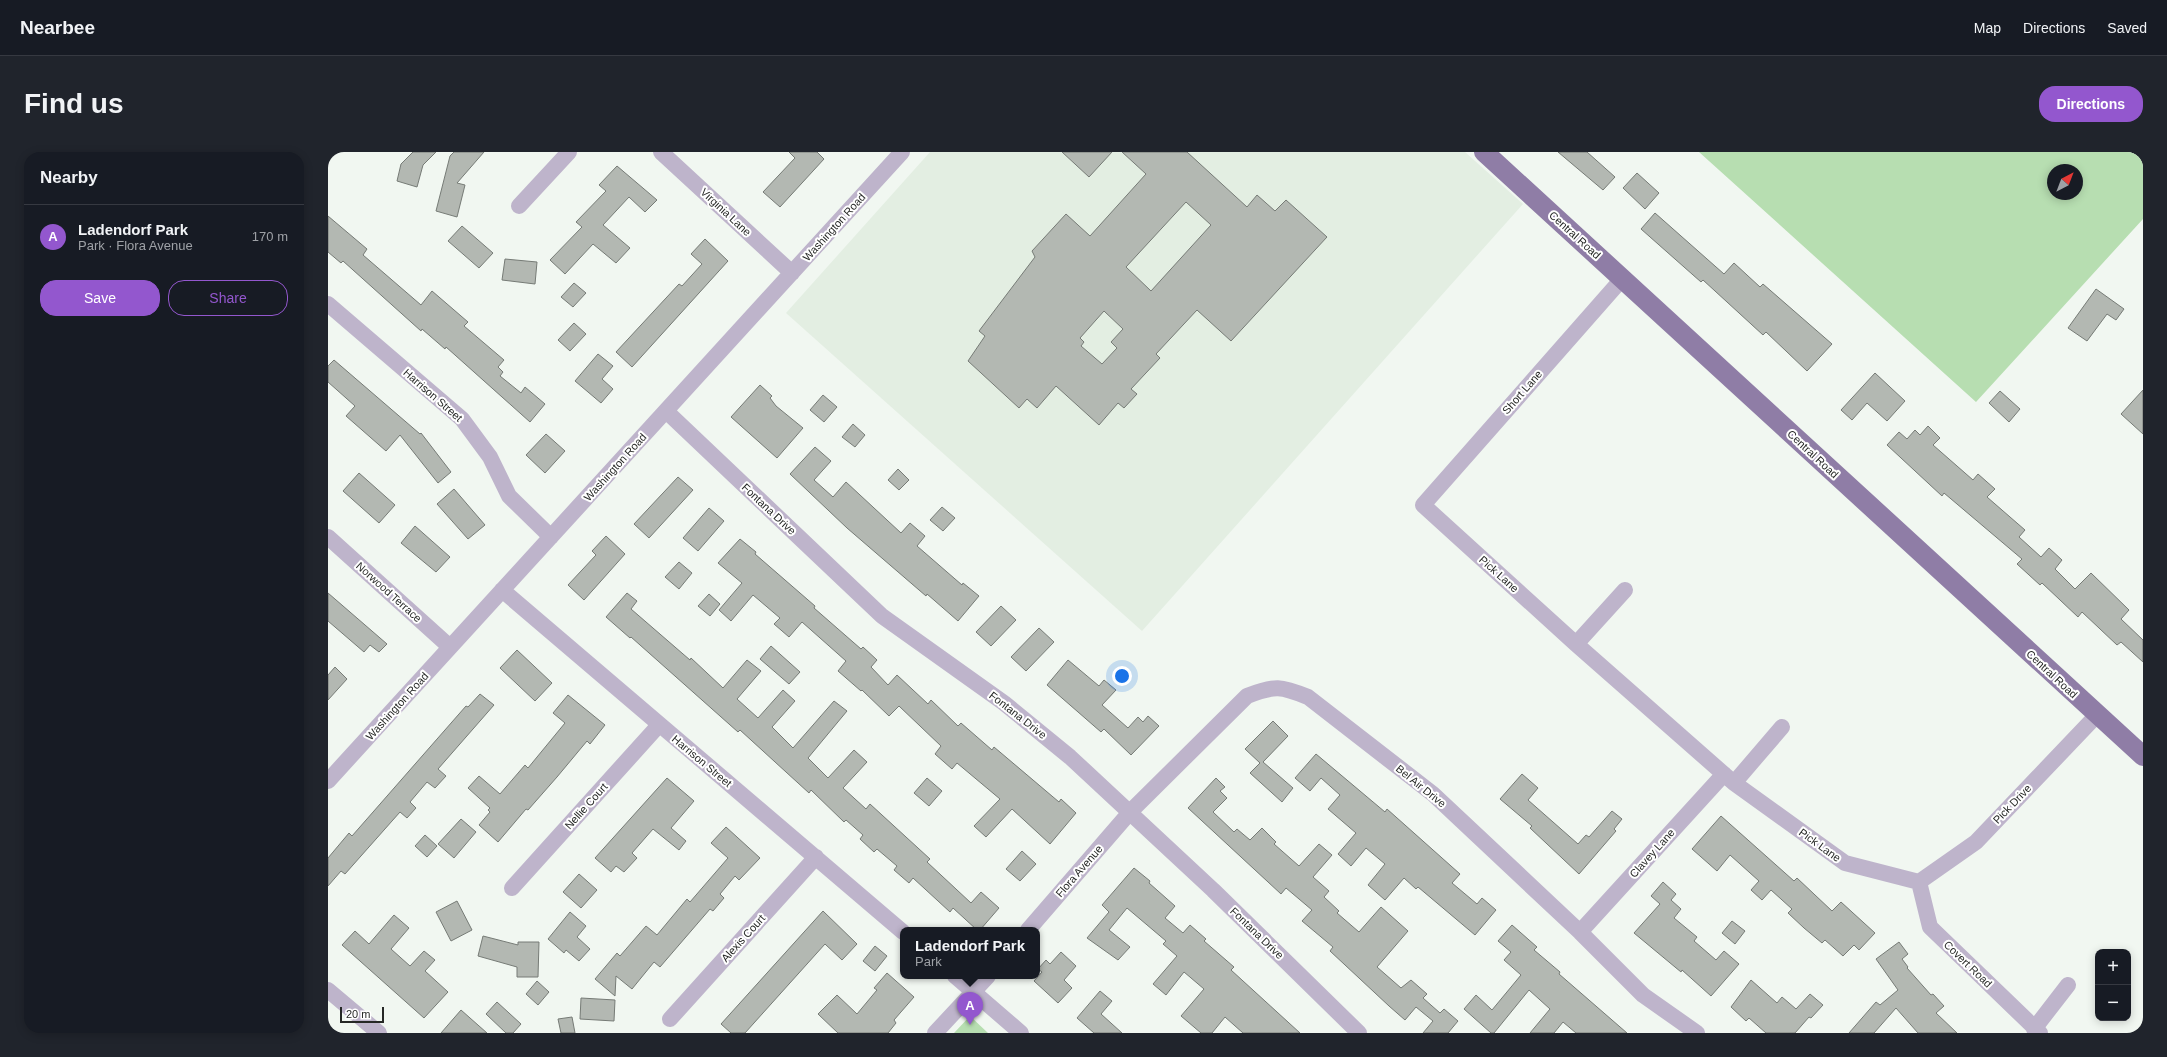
<!DOCTYPE html>
<html lang="en">
<head>
<meta charset="utf-8">
<style>
	body { margin:0; font-family:Helvetica,sans-serif; background:#20242c; color:#f1f3f6 }
	.controls { position:absolute; right:12px; bottom:12px; display:grid; overflow:hidden; border-radius:8px; box-shadow:0 2px 10px #0003 }
	.controls button { width:36px; height:36px; display:grid; place-items:center; padding:0; border:0; border-bottom:1px solid #363941; background:#171b24; color:#f1f3f6; font:20px sans-serif }
	.compass { position:absolute; left:1719px; top:12px; width:36px; height:36px; border-radius:50%; background:#171b24; box-shadow:0 2px 10px #0003; rotate:42deg }
	.scale { position:absolute; left:12px; bottom:10px; width:44px; box-sizing:border-box; padding-left:4px; border:2px solid #262826; border-top:0; font-size:11px; line-height:14px; white-space:nowrap; color:#262826; -webkit-text-stroke:3px #fff; paint-order:stroke }
	.you { position:absolute; left:794px; top:524px; width:14px; height:14px; margin:-10px; border:3px solid #fff; border-radius:50%; background:#1a73e8; box-shadow:0 0 0 6px #1a73e833 }
	.badge { display:grid; place-items:center; width:26px; height:26px; border-radius:50%; background:#9357ce; color:#fff; font-size:13px; font-weight:700 }
	.pin { position:absolute; translate:-50% -33px; filter:drop-shadow(0 1px 2px #0008) }
	.pin::after { content:''; position:absolute; top:21px; width:14px; height:12px; background:inherit; clip-path:polygon(0 0,100% 0,50% 100%) }
	.popup { position:absolute; left:572px; top:775px; width:140px; height:52px; box-sizing:border-box; display:grid; place-content:center; border-radius:8px; background:#171b24; filter:drop-shadow(0 1px 3px #0005); font-size:13px; white-space:nowrap; color:#9ea1a6 }
	.popup b { font-size:15px; color:#f1f3f6 }
	.popup::after { content:''; position:absolute; left:50%; top:100%; margin-left:-8px; border:8px solid transparent; border-top-color:#171b24 }
	.list { margin:0; padding:0; list-style:none }
	h2 { display:flex; justify-content:space-between; align-items:center; height:52px; margin:0; padding:0 16px; font-size:17px }
	h2 small { font-size:13px; font-weight:400; color:#9ea1a6 }
	.list li { display:grid; grid-template-columns:26px 1fr auto; gap:12px; align-items:center; box-sizing:border-box; height:64px; padding:0 16px; border-top:1px solid #363941 }
	.list b { display:block; font-size:15px; white-space:nowrap }
	.list p { margin:0; font-size:13px; white-space:nowrap; color:#9ea1a6 }
	.list em { font-size:13px; font-style:normal; color:#9ea1a6 }
	.actions { display:flex; gap:8px; padding:12px 16px }
	.actions a { flex:1; padding:9px 0; border:1px solid #9357ce; border-radius:16px; text-align:center; font-size:14px; color:#9357ce }
	.actions .main { background:#9357ce; color:#fff }
	.map { position:relative; flex:none; width:1815px; height:881px; overflow:hidden; border-radius:16px }
	header { display:flex; align-items:center; gap:24px; box-sizing:border-box; height:56px; padding:0 20px; background:#171b24; border-bottom:1px solid #363941 }
	header strong { font-size:19px }
	nav { display:flex; gap:22px; margin-inline-start:auto; font-size:14px }
	.intro { display:flex; align-items:center; justify-content:space-between; box-sizing:border-box; height:96px; padding:0 24px }
	h1 { margin:0; font-size:28px }
	.button { padding:10px 18px; border-radius:16px; background:#9357ce; color:#fff; font-size:14px; font-weight:700 }
	main { display:flex; gap:24px; padding:0 24px }
	aside { flex:1; background:#171b24; border-radius:16px; box-shadow:0 2px 10px #0003 }
	.map>svg:first-child { display:block }
	.built { fill:#e3eee2 }
	.green { fill:#b7deb1; fill-rule:evenodd }
	.building { fill:#b3b8b2; stroke:#767b76; fill-rule:evenodd }
	.lines { fill:none; stroke-linecap:round; stroke-linejoin:round }
	.minor { stroke:#beb4cb; stroke-width:16 }
	.major { stroke:#8f7da6; stroke-width:20 }
	.labels { text-anchor:middle; stroke-width:4; stroke-linejoin:round; paint-order:stroke }
	.street-label { font-size:11px; fill:#262826; stroke:#fff }
</style>
</head>
<body>
<header>
<strong>Nearbee</strong>
<nav><a>Map</a><a>Directions</a><a>Saved</a></nav>
</header>
<div class="intro"><h1>Find us</h1><a class="button">Directions</a></div>
<main>
<aside>
<h2>Nearby<small></small></h2>
<ul class="list">
<li><span class="badge">A</span><div><b>Ladendorf Park</b><p>Park · Flora Avenue</p></div><em>170 m</em></li>
</ul>
<div class="actions"><a class="main">Save</a><a>Share</a></div>
</aside>
<div class="map">
<svg width="1815" height="881" viewBox="0 0 1815 881">
	<rect width="100%" height="100%" fill="#f1f7f1"/>
	<!-- built -->
	<path class="built" d="M602,0H1137L1195,52L814,479L458,161Z"/>
	<!-- green -->
	<path class="green" d="M1371,0H1815V67L1648,250ZM1725,18H1749V42H1725Z
		M642,864L660,881H626Z"/>
	<!-- building -->
	<path class="building" d="M85,0H108L95,13L89,35L69,29L73,12Z
		M126,0H156L129,31L137,33L129,65L108,59L122,4Z
		M461,0H489L496,7L452,55L435,40L467,6Z
		M734,0H784L761,25Z
		M794,0H859L919,55L929,43L947,59L958,48L999,85L903,189L869,158L828,202L832,206L803,237L809,242L796,256L790,251L771,273L728,234L709,256L699,247L691,256L640,209L657,184L651,179L707,105L704,99L738,62L762,84L818,22ZM858,50L883,73L823,139L798,115ZM776,159L795,177L783,190L789,196L774,212L753,194L756,190L752,186Z
		M1230,0H1259L1287,25L1275,38Z
		M289,14L329,48L317,60L301,45L275,73L302,96L288,111L265,92L237,122L222,108L254,75L248,70L278,39L271,33Z
		M1309,21L1331,41L1317,57L1295,36Z
		M1327,61L1396,122L1406,111L1432,135L1435,132L1504,192L1479,219L1438,180L1435,183L1375,128L1373,130L1313,77Z
		M0,64L39,97L35,103L93,153L104,139L140,170L136,174L176,208L170,215L175,220L172,224L193,241L197,235L217,252L202,270L118,195L117,197L94,177L93,179L15,109L13,111L0,100Z
		M134,74L165,101L151,116L120,89Z
		M377,87L400,109L304,215L288,200L351,132L354,134L374,112L363,102Z
		M177,107L209,110L207,132L174,128Z
		M246,131L258,141L245,155L233,145Z
		M1768,137L1796,157L1788,168L1779,162L1759,189L1740,176Z
		M246,171L258,182L242,199L230,188Z
		M270,202L285,214L274,227L285,237L273,251L247,229Z
		M6,208L92,282L93,281L123,320L110,331L72,283L58,299L18,264L27,254L0,230V214Z
		M1547,221L1577,249L1559,269L1539,251L1524,268L1513,258Z
		M432,233L444,244L442,246L448,254L475,276L449,306L403,265Z
		M1815,238V282L1793,262Z
		M1672,239L1692,257L1681,270L1661,251Z
		M495,243L509,255L496,270L482,258Z
		M525,272L537,283L527,295L514,285Z
		M1600,274L1612,286L1605,293L1645,328L1650,322L1667,337L1659,345L1697,378L1691,385L1713,405L1721,396L1734,408L1727,417L1747,437L1763,421L1801,458L1793,467L1815,488V510L1793,490L1789,493L1754,460L1750,465L1714,431L1712,433L1689,412L1694,407L1616,341L1614,344L1559,293L1571,280L1579,287L1587,278L1592,283Z
		M218,282L237,299L217,321L198,303Z
		M487,295L503,309L486,328L505,345L518,330L573,381L582,371L597,384L589,394L634,433L635,431L651,444L630,469L599,442L598,444L519,376L462,322Z
		M570,317L581,328L571,338L560,328Z
		M31,321L67,353L51,371L15,339Z
		M350,325L365,338L321,386L306,372Z
		M126,337L157,373L140,387L109,352Z
		M614,355L627,366L615,379L602,368Z
		M381,356L396,369L370,399L355,386Z
		M87,374L122,405L108,420L73,391Z
		M278,384L297,402L256,448L240,433L268,403L264,399Z
		M412,387L428,400L427,402L487,454L486,456L533,497L535,495L549,508L543,515L560,533L569,523L600,552L603,548L630,574L633,571L664,598L666,595L731,650L733,647L748,661L722,692L684,657L658,685L646,674L672,647L629,611L624,617L607,602L613,594L571,554L561,564L534,538L533,539L510,519L518,509L474,470L461,485L446,472L452,466L425,443L403,469L391,458L414,431L390,411Z
		M351,410L364,421L351,437L337,425Z
		M0,441L59,492L51,500L42,493L36,500L0,469Z
		M299,441L309,449L303,457L362,508L363,506L395,536L419,508L433,519L409,547L430,566L455,538L467,549L444,575L465,596L506,549L519,559L480,606L500,626L526,598L539,610L515,636L538,657L542,652L602,707L599,710L643,751L653,740L671,756L652,778H649L625,756L622,760L585,726L581,731L566,718L569,714L549,697L546,700L532,687L535,683L518,668L516,670L483,638L481,641L412,578L410,580L303,485L302,486L278,465Z
		M381,442L392,452L382,464L370,454Z
		M673,454L688,468L663,494L648,480Z
		M711,476L726,490L698,519L683,505Z
		M443,494L472,520L461,532L432,507Z
		M189,498L224,531L207,549L172,516Z
		M740,508L771,534L776,528L788,538L774,553L800,576L810,565L815,570L820,564L831,574L803,603L776,577L773,580L719,533Z
		M7,515L19,527L0,548V523Z
		M152,542L166,553L110,617L118,624L107,636L99,630L82,650L88,656L79,666L72,660L17,722L13,719L0,734V706L21,681L24,684L138,554L140,555Z
		M240,543L277,573L262,592L259,589L229,625L200,658L198,657L170,690L151,673L162,660L160,658L162,656L140,636L151,624L172,642L197,613L200,616L237,571L225,561Z
		M945,569L960,584L935,610L965,636L954,650L922,621L932,611L917,597Z
		M988,602L1057,660L1059,657L1132,722L1124,731L1149,752L1154,746L1168,758L1147,783L1090,735L1088,737L1076,726L1057,748L1040,733L1057,712L1038,696L1023,714L1010,702L1028,681L1000,657L1012,643L993,626L982,639L967,626Z
		M1194,622L1210,636L1200,648L1250,692L1258,683L1261,685L1284,659L1294,667L1286,677L1288,679L1251,722L1202,676L1204,674L1172,647Z
		M339,626L366,649L343,676L358,689L351,698L325,677L304,701L309,706L296,720L288,714L283,720L267,706Z
		M599,626L614,639L601,654L586,641Z
		M888,626L897,635L892,639L899,646L885,660L906,680L909,677L922,688L934,676L948,690L946,692L971,714L991,692L1004,703L985,725L1001,739L996,745L1011,759L1009,761L1031,780L1053,755L1080,779L1049,815L1073,836L1083,828L1099,842L1095,846L1112,861L1116,857L1130,869L1120,881H1095L1105,869L1088,855L1077,868L1061,854L1002,799L1005,795L974,769L984,758L958,736L953,742L860,656Z
		M1393,664L1466,729L1469,726L1504,759L1513,750L1547,781L1531,798L1526,793L1515,804L1497,788L1494,791L1476,776L1460,761L1464,757L1443,738L1434,748L1423,738L1431,729L1402,703L1389,719L1364,697Z
		M133,667L148,680L126,706L110,692Z
		M398,675L432,706L411,728L407,724L392,742L396,746L385,759L382,757L332,815L326,810L304,837L288,824L287,844L267,827L289,801L292,804L318,774L329,783L359,747L362,750L400,706L383,691Z
		M97,683L109,694L99,705L87,694Z
		M694,699L708,712L692,729L678,717Z
		M806,716L822,729L821,731L847,754L837,766L855,781L862,773L878,787L876,789L906,815L903,818L972,881H915L897,865L884,881H873L853,864L876,837L856,820L838,843L825,832L849,804L835,792L838,789L799,756L781,778L802,795L790,808L759,786L781,760L774,753Z
		M251,722L269,738L253,756L235,740Z
		M1335,730L1348,742L1343,748L1353,757L1346,766L1369,785L1366,789L1388,808L1396,799L1411,812L1383,844L1354,818L1353,820L1306,781L1332,752L1323,744Z
		M129,749L144,778L123,789L108,760Z
		M495,759L529,792L514,808L497,792L417,881H403L393,872Z
		M242,760L258,774L249,785L262,797L251,809L238,798L236,801L220,787Z
		M66,763L81,776L63,797L82,814L96,799L107,808L97,819L120,840L96,866L14,793L27,779L41,792Z
		M1404,769L1417,779L1407,792L1394,781Z
		M1184,773L1209,795L1206,798L1232,820L1231,822L1299,881H1248L1235,870L1226,881H1202L1222,857L1201,838L1166,881H1163L1136,857L1148,843L1164,858L1193,823L1176,808L1183,800L1170,789Z
		M155,784L190,793V790H211L210,825H189V815L150,804Z
		M1571,790L1580,802L1574,807L1580,815L1579,816L1603,843L1605,842L1616,854L1608,861L1629,881H1590L1568,856L1546,881H1521L1548,850L1552,853L1570,838L1548,807Z
		M547,794L559,804L547,819L535,809Z
		M733,800L748,814L736,828L744,836L730,851L706,829L714,820L710,817L718,808L722,812Z
		M559,821L586,845L566,868L568,871L560,881H510L490,862L509,843L529,862L549,838L546,836Z
		M1423,828L1449,851L1454,845L1468,857L1482,842L1495,853L1483,866L1481,865L1467,881H1438L1421,866L1418,869L1403,855Z
		M209,829L221,840L210,853L198,842Z
		M772,839L784,849L773,862L794,881H766L749,866Z
		M253,846L287,848L286,869L252,867Z
		M169,850L193,872L185,881H178L158,862Z
		M133,858L159,881H113Z
		M244,865L247,881H233L230,867Z"/>
	<g class="lines">
		<!-- minor -->
		<path class="minor" d="M333,0L464,121
			M191,54L241,0
			M1294,127L1095,353L1248,492L1406,631L1517,711L1591,730
			M0,152L134,267L162,305L181,344L223,385
			M338,259L554,464L676,551L742,605L885,738L1031,881
			M0,385L122,495
			M174,438L575,780
			M1248,492L1297,438
			M0,629L574,0
			M1406,631L1454,575
			M1591,730L1648,690L1769,563
			M1591,730L1602,775L1712,881
			M184,736L331,573
			M700,778L803,659L919,544C947,533 953,534 980,545L1105,642L1252,780L1315,843L1369,881
			M1252,780L1396,622
			M627,824L693,881
			M0,838L51,881
			M342,867L488,705
			M1706,877L1740,833
			M607,881L660,824"/>
		<!-- major -->
		<path class="major" d="M1156,0L1815,604"/>
	</g>
	<g class="labels">
		<!-- street labels -->
		<g class="street-label">
			<text transform="translate(398 60) rotate(43)" y="4">Virginia Lane</text>
			<text transform="translate(506 75) rotate(-48)" y="4">Washington Road</text>
			<text transform="translate(1247 83) rotate(42)" y="4">Central Road</text>
			<text transform="translate(1194 240) rotate(-49)" y="4">Short Lane</text>
			<text transform="translate(105 243) rotate(41)" y="4">Harrison Street</text>
			<text transform="translate(1485 302) rotate(43)" y="4">Central Road</text>
			<text transform="translate(287 315) rotate(-48)" y="4">Washington Road</text>
			<text transform="translate(441 357) rotate(43)" y="4">Fontana Drive</text>
			<text transform="translate(1171 422) rotate(42)" y="4">Pick Lane</text>
			<text transform="translate(61 440) rotate(42)" y="4">Norwood Terrace</text>
			<text transform="translate(1724 522) rotate(43)" y="4">Central Road</text>
			<text transform="translate(69 554) rotate(-48)" y="4">Washington Road</text>
			<text transform="translate(690 563) rotate(38)" y="4">Fontana Drive</text>
			<text transform="translate(374 609) rotate(40)" y="4">Harrison Street</text>
			<text transform="translate(1093 634) rotate(39)" y="4">Bel Air Drive</text>
			<text transform="translate(1684 652) rotate(-46)" y="4">Pick Drive</text>
			<text transform="translate(258 654) rotate(-48)" y="4">Nellie Court</text>
			<text transform="translate(1492 693) rotate(36)" y="4">Pick Lane</text>
			<text transform="translate(1324 701) rotate(-48)" y="4">Clavey Lane</text>
			<text transform="translate(751 719) rotate(-49)" y="4">Flora Avenue</text>
			<text transform="translate(929 781) rotate(44)" y="4">Fontana Drive</text>
			<text transform="translate(415 786) rotate(-48)" y="4">Alexis Court</text>
			<text transform="translate(1640 812) rotate(44)" y="4">Covert Road</text>
		</g>
	</g>
</svg>
<div class="controls">
<button>+</button>
<button>−</button>
</div>
<svg class="compass" viewBox="-18 -18 36 36"><path d="M0-13l5 13h-10z" fill="#e53935"/><path d="M0 13l5-13h-10z" fill="#9ea1a6"/></svg>
<div class="scale">20 m</div>
<div class="you"></div>
<div class="pin badge" style="left:642px;top:873px">A</div>
<div class="popup"><b>Ladendorf Park</b>Park</div>
</div>
</main>
</body>
</html>
